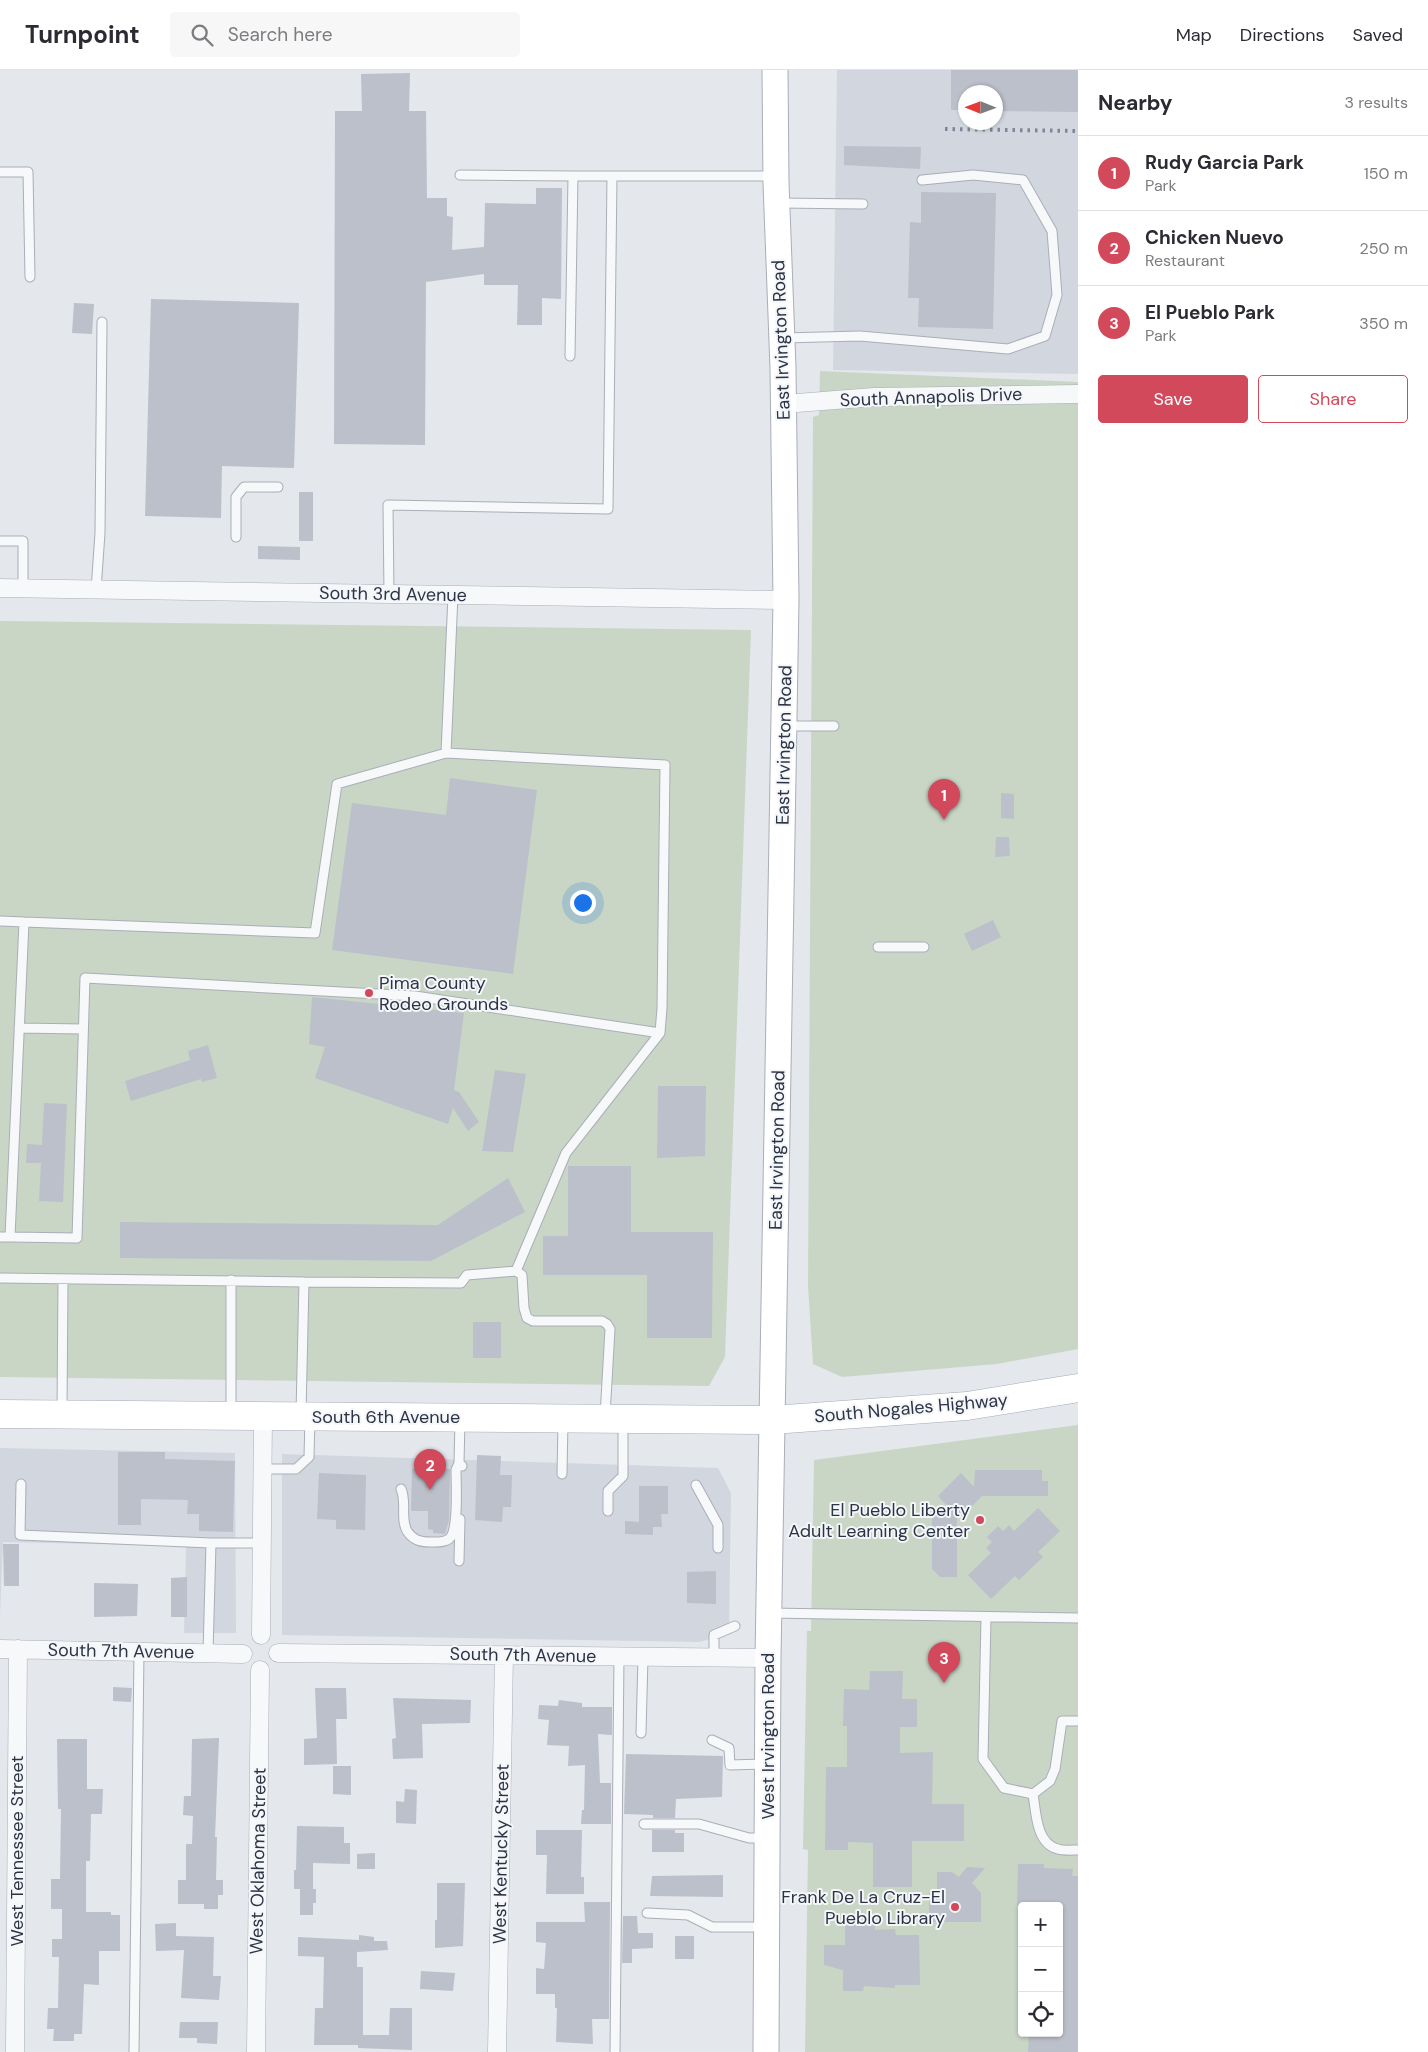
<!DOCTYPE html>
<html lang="en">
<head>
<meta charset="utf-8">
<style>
	body { margin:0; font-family:"DM Sans",sans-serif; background:#f7f7f7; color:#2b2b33 }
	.controls { position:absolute; right:15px; bottom:15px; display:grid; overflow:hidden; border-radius:5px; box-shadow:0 1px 4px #0004 }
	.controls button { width:45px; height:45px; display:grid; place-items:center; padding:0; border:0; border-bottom:1px solid #e1e1e2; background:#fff; color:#2b2b33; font:25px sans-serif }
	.compass { position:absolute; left:958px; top:15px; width:45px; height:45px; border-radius:50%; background:#fff; box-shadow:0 1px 4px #0004; rotate:271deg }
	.you { position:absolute; left:582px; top:832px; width:18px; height:18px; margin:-12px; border:4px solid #fff; border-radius:50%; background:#1a73e8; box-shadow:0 0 0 8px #1a73e833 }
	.badge { display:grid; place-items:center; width:32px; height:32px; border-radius:50%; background:#d1495b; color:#fff; font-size:16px; font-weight:700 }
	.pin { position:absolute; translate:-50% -41px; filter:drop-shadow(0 1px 2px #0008) }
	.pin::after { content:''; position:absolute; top:26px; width:18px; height:15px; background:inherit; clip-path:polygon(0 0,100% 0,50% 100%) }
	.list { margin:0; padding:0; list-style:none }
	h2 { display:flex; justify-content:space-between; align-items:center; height:65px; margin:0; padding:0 20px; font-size:21px }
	h2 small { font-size:16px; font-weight:400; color:#7c7c81 }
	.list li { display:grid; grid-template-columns:32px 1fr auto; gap:15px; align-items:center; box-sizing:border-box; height:75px; padding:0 20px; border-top:1px solid #e1e1e2 }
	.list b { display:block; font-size:19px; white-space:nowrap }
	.list p { margin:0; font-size:16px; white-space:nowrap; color:#7c7c81 }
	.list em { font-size:16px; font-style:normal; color:#7c7c81 }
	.actions { display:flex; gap:10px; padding:15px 20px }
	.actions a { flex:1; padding:11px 0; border:1px solid #d1495b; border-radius:5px; text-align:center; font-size:18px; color:#d1495b }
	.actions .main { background:#d1495b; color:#fff }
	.icon { flex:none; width:28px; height:28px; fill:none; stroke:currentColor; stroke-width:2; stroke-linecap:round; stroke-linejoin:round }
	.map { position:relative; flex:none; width:1078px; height:1982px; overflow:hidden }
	header { display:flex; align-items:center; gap:30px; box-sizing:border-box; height:70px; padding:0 25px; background:#fff; border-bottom:1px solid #e1e1e2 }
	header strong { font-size:24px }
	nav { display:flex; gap:28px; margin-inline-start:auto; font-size:18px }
	.search { width:350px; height:45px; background:#f7f7f7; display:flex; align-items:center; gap:12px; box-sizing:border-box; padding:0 18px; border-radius:5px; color:#7c7c81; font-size:19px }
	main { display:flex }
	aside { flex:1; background:#fff }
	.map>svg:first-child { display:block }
	.built { fill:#d2d6de; fill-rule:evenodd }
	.green { fill:#c9d6c5; fill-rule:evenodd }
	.building { fill:#bbc0ca }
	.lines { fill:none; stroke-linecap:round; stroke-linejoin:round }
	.service-casing { stroke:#a9aeb7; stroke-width:11 }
	.minor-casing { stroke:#a9aeb7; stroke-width:19 }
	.secondary-casing { stroke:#a9aeb7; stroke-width:27 }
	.primary-casing { stroke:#a3abb8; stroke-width:29 }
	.service { stroke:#f7f8fa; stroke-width:9 }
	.minor { stroke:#f7f8fa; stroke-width:18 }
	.secondary { stroke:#fff; stroke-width:25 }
	.primary { stroke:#fff; stroke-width:28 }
	.rail { stroke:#7d8696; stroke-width:4; stroke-dasharray:2.5 5; stroke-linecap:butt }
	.poi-dot { fill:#d1495b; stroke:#f4f6f9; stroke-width:2 }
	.labels { text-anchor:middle; stroke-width:4; stroke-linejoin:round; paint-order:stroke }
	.street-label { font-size:18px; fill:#2b3445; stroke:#f4f6f9 }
	.poi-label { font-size:18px; fill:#2b3445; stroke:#f4f6f9; text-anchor:end }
</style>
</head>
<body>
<header>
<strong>Turnpoint</strong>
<div class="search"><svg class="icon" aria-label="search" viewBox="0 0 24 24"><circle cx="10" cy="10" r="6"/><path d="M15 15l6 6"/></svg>Search here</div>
<nav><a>Map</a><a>Directions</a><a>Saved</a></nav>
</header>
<main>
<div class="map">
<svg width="1078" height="1982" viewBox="0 0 1078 1982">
	<rect width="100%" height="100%" fill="#e4e7ec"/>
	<!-- built -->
	<path class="built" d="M837,0H1078V304L833,300ZM966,22H996V52H966Z
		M0,1378L235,1383L236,1563H184L186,1476L3,1472L0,1545Z
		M282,1384L718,1398L731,1423L729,1564L699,1572L282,1565Z"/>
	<!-- green -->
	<path class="green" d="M820,301L1078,312V1279L997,1294L842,1307L813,1294L808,1216L813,347L819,345Z
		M0,551L751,560L725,1287L709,1316L0,1307Z
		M1078,1355V1982H805L808,1780L803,1779L807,1561H811L814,1390ZM1022,1836H1059V1963H1022Z"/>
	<!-- building -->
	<path class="building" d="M951,0H1078V42L996,41V22H966V40H951Z
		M410,3L409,41H426L427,128H447V146L453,147L452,180L484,177L485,133L536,134V118H562L561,229L542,228V255H517L518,215H484V204L426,212L425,375L334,374L335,41H362L361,4Z
		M844,76L921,77L920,99L844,95Z
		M921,122L996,123L993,259L918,257L919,228H908L910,152L921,153Z
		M151,229L299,233L294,398L222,396L221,448L145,446Z
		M74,233L94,234L92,264L72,263Z
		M299,422H313V471H299Z
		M258,476L300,477V490L258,489Z
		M450,708L537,720L513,904L332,880L352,733L446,745Z
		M1001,723L1014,724V749L1001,748Z
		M996,767H1009L1010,786L995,787Z
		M993,850L1001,867L972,881L964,864Z
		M312,927L464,943L454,1020L459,1022L479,1052L468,1061L453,1038L448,1054L315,1008L325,977L309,974Z
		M208,975L217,1008L202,1012L201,1009L131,1031L125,1011L190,990L188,981Z
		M495,1000L526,1004L513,1082L482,1081Z
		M658,1016H706L705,1086L657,1088Z
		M44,1033L67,1034L63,1132L39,1131L41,1093H26L27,1074L42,1075Z
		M568,1096H631V1162H713L712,1268H647V1205H543V1166H568Z
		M508,1108L525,1142L431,1191L120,1188V1152L438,1155Z
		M473,1252H501V1288H473Z
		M118,1382H165V1389L235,1391L233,1462L199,1461V1444H187L188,1430L141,1429V1455H118Z
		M477,1385L501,1386L500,1405H512L511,1437H503L502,1452L475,1450Z
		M412,1399H450L449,1450L445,1464L433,1463V1460L428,1459V1441H411Z
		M975,1400H1042V1411H1048V1426H982L960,1448L957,1445V1507H940L932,1499V1441H952L938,1426L961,1403L974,1417Z
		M319,1403L366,1405L365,1460L336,1459V1450L317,1449Z
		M639,1416H668V1444H661L662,1457H653V1465L625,1464V1451L639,1452Z
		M1038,1438L1060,1461L1038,1482L1043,1487L1019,1510L1015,1506L991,1529L968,1505L991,1483L986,1478L992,1472L987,1467L998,1456L1003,1461L1009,1455L1014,1461Z
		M3,1474H19V1516H4Z
		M716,1501V1534L687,1533V1502Z
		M187,1507V1547H171V1508Z
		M94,1513L138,1514L137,1546L94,1547Z
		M870,1601H903L902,1629H917V1657H900V1683L933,1682L932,1734H964V1771H912V1817H873V1773L848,1772V1780H825L826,1697H847V1656H843L844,1619L869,1620Z
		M113,1617L132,1618L131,1632L113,1631Z
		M315,1618H346L347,1649H336L337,1694L304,1695V1669L317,1668Z
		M393,1628L471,1630L470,1653L422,1654L423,1688L393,1689L392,1669L396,1668Z
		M559,1630L582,1633V1637H612V1665L598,1664L600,1713H611V1754H581L582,1740H584L585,1695L568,1696L569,1676L547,1675L549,1650L538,1649L539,1635L558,1636Z
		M219,1668L215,1767H217L216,1810H223V1825H218V1839H204V1834H178V1810H186V1774H192L193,1746L183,1745L184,1726H191L192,1669Z
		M57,1669H87V1719H103L102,1744H91L90,1791H86V1842H111V1845H120V1881H99V1915L84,1914L82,1964H74V1971H53L54,1959H47L48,1938H58L59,1887H52V1869H62V1839H51V1809H60L61,1739H58Z
		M626,1684L723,1686L722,1727L676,1729L675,1748H653V1745L624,1744Z
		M333,1696H351V1725L333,1724Z
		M405,1719L417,1720L416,1754L396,1753V1731L404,1732Z
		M297,1756L344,1757V1773H350V1794L313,1793V1819H316V1833H313V1845H300V1819H294V1800H296Z
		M536,1760H582L581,1807H584V1824H546L547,1785H536Z
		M652,1760H675V1763H684V1782H652Z
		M375,1783V1799H357V1784Z
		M1018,1794H1044V1798L1073,1799L1072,1806H1078V1982H1028L1029,1963H1059V1836H1017Z
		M967,1797L985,1798L972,1813L981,1823V1852H929V1823H937V1802H952L959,1807Z
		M723,1805V1827L650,1826L652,1806Z
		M437,1813H465L463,1876L435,1878V1850H437Z
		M584,1832H610L609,1949H592L593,1974L556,1972L557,1938H555V1924H536V1898L544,1899L546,1873L536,1872V1852H585Z
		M623,1846H637L638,1863H653V1878L632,1879V1893H622Z
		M176,1853V1866L214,1867L213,1906H221L219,1930L181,1928L184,1880L156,1881L155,1854Z
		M845,1853H875V1860L895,1859L896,1865H919L920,1915H895V1918L864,1916L863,1921H843V1900L824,1895V1875H845Z
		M359,1865L374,1867V1871H387L388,1880L357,1882V1897H363V1965H389L390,1938H412V1980L358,1978V1975H314L315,1938H323L324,1887L298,1886V1867L359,1870Z
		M675,1866H694V1889H675Z
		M421,1901L455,1903L453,1921L420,1919Z
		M180,1952H218L217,1974L197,1973V1968H179Z"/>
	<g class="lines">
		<defs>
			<path id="service" d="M0,102H28L30,207
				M460,105L573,106
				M778,133L863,134
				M783,268L860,266L1008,279L1045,266L1057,225L1052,161L1023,110L973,105L922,110
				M570,286L573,106H773
				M236,467V427L244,417H278
				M0,471H23V518
				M96,520L100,463L102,252
				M389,524L388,435L608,439L612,106
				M784,656H834
				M0,851L24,852L10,1167H0
				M24,852L315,863L337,714L446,683
				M878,877H924
				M19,958L83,959
				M10,1167L77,1168L85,908L415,926L660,963L662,938L665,695L446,683L453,525
				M516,1201L566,1083L660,963
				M0,1208L304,1212L301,1343
				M304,1212L461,1213L467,1205L516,1201L522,1205L524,1238L527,1248L533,1251H602L607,1254L610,1259L605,1346
				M62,1342L63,1209
				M231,1343V1210
				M460,1351L459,1393L462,1396
				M263,1399H296L309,1387L310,1348
				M562,1404L563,1352
				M21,1414L20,1465L211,1473H262
				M696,1415L718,1455V1478
				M401,1419C407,1432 400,1448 407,1461C413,1470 420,1472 430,1472C437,1472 443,1473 449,1469C459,1461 456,1414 456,1400L459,1393
				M608,1441V1421L623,1406V1351
				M459,1491L460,1449
				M769,1543L1078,1548
				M986,1547L983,1689L1004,1718L1033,1724
				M208,1583L211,1473
				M714,1587V1565L735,1556
				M1078,1651H1062L1055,1699L1050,1711L1033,1724C1036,1742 1036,1774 1058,1779C1064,1781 1072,1780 1078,1780
				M641,1663L643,1587
				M712,1670L729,1678L730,1695L767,1694
				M644,1754H699L749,1768H764
				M647,1843L688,1845L712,1857H764
				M134,1982L139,1582
				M615,1982L619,1586"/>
			<path id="minor" d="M784,334L874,327L1078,324
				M0,518L786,530
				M261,1565L263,1346
				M0,1579L243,1584
				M278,1583L768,1588
				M15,1982L18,1579
				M256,1982L260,1600
				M497,1982L504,1585"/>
			<path id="secondary" d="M766,1982L768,1588L786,530L783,298L776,113L775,0"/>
			<path id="primary" d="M0,1344L772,1350L967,1336L1078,1318"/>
		</defs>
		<!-- service casing -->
		<use href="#service" class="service-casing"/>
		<!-- minor casing -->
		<use href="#minor" class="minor-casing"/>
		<!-- secondary casing -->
		<use href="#secondary" class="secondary-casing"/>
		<!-- primary casing -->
		<use href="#primary" class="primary-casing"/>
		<!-- service -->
		<use href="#service" class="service"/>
		<!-- minor -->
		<use href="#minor" class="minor"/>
		<!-- secondary -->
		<use href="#secondary" class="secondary"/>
		<!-- primary -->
		<use href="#primary" class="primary"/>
		<!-- rail -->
		<path class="rail" d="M945,59L1078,61"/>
	</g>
	<!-- markers -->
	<g class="poi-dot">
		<circle cx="369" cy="923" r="5"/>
		<circle cx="980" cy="1450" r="5"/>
		<circle cx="955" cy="1837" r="5"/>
	</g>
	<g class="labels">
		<!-- street labels -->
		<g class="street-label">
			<text transform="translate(781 270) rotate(-92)" y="6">East Irvington Road</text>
			<text transform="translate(931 327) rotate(-2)" y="6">South Annapolis Drive</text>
			<text transform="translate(393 524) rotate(1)" y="6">South 3rd Avenue</text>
			<text transform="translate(784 675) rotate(-89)" y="6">East Irvington Road</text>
			<text transform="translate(777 1080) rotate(-89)" y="6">East Irvington Road</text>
			<text transform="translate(911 1338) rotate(-5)" y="6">South Nogales Highway</text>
			<text x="386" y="1353">South 6th Avenue</text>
			<text transform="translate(121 1581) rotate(1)" y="6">South 7th Avenue</text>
			<text transform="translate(523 1585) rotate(1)" y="6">South 7th Avenue</text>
			<text transform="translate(768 1666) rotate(-90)" y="6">West Irvington Road</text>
			<text transform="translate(17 1781) rotate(-90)" y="6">West Tennessee Street</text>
			<text transform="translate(501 1784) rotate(-89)" y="6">West Kentucky Street</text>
			<text transform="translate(258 1791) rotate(-89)" y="6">West Oklahoma Street</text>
		</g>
		<!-- poi labels -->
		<g class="poi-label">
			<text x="379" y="919" text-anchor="start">Pima County<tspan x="379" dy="21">Rodeo Grounds</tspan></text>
			<text x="970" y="1446">El Pueblo Liberty<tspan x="970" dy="21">Adult Learning Center</tspan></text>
			<text x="945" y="1833">Frank De La Cruz-El<tspan x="945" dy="21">Pueblo Library</tspan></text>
		</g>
	</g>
</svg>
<div class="controls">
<button>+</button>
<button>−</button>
<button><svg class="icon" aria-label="locate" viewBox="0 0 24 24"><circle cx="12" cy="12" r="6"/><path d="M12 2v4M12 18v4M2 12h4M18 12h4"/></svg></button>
</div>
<svg class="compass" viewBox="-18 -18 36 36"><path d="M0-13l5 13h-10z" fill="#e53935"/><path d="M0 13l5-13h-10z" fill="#7c7c81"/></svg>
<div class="you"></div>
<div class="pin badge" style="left:944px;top:750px">1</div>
<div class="pin badge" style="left:430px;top:1420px">2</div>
<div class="pin badge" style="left:944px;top:1613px">3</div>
</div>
<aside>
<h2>Nearby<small>3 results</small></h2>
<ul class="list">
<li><span class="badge">1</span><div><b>Rudy Garcia Park</b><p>Park</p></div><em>150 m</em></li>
<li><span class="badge">2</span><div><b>Chicken Nuevo</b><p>Restaurant</p></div><em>250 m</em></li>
<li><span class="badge">3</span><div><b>El Pueblo Park</b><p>Park</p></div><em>350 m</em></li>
</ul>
<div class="actions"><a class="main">Save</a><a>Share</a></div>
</aside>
</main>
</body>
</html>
